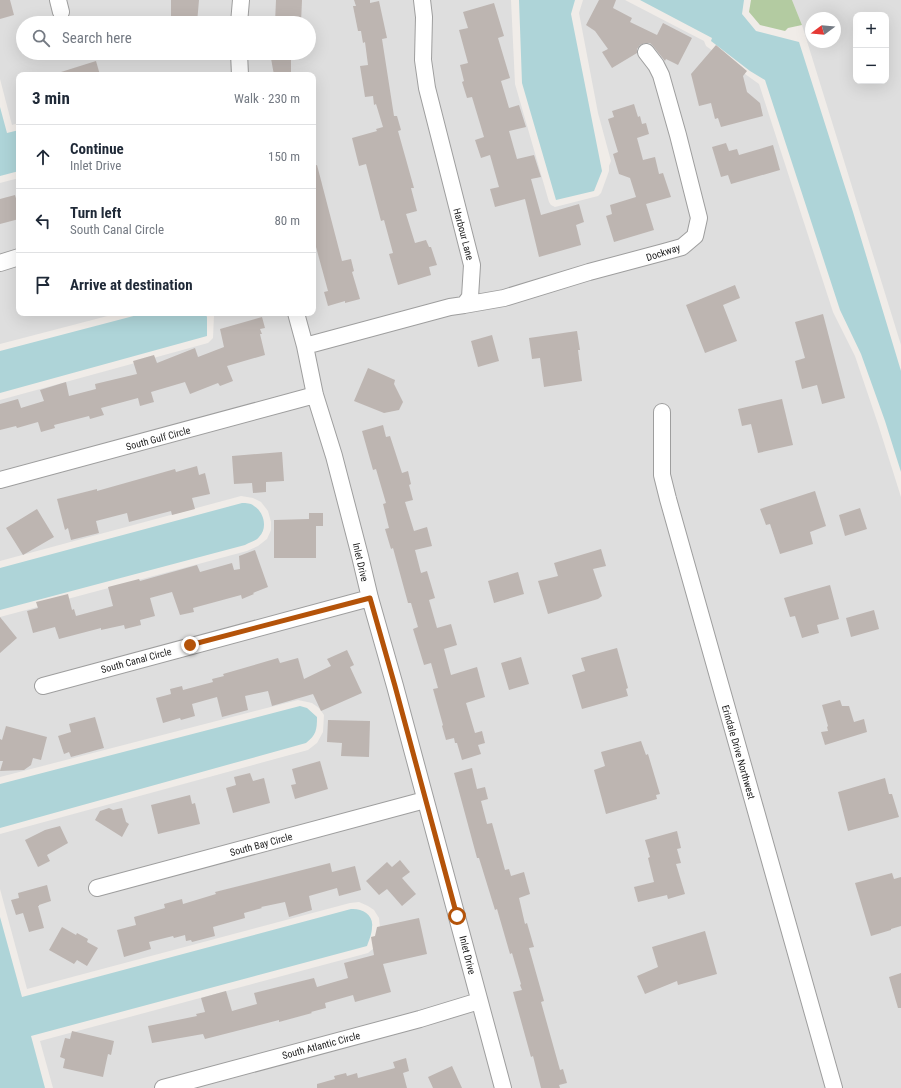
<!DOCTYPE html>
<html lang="en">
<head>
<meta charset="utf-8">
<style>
	body { margin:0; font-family:"Roboto Condensed",sans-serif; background:#f2f2f3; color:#1f2937 }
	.controls { position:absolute; right:12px; top:12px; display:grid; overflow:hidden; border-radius:8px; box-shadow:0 4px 16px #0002 }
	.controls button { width:36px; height:36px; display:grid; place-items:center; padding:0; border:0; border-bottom:1px solid #e0e1e3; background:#fff; color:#1f2937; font:20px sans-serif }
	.compass { position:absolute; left:805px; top:12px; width:36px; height:36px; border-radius:50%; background:#fff; box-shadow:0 4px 16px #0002; rotate:254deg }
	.stop { position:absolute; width:12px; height:12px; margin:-9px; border:3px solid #b45309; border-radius:50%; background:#fff }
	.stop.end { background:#b45309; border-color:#fff; box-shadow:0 1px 4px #0008 }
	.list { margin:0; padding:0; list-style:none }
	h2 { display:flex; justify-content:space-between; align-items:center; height:52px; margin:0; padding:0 16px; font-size:17px }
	h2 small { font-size:13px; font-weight:400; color:#747a83 }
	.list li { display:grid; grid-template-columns:26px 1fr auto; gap:12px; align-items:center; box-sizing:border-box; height:64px; padding:0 16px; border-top:1px solid #e0e1e3 }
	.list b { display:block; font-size:15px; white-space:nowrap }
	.list p { margin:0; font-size:13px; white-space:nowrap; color:#747a83 }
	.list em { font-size:13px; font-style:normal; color:#747a83 }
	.icon { flex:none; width:22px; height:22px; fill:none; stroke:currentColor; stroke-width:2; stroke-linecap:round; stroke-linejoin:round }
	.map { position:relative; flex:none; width:901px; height:1088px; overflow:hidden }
	.search { position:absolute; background:#fff; box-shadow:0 4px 16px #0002; left:16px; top:16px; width:300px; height:44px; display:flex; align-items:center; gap:10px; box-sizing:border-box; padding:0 14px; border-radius:22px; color:#747a83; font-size:15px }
	.panel { position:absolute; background:#fff; box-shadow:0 4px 16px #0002; left:16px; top:72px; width:300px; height:244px; border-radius:8px }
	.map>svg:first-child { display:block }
	.residential { fill:#dedede; fill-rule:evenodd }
	.forest { fill:#b3cba1 }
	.water { fill:#aed4d8 }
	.building { fill:#bdb5b1 }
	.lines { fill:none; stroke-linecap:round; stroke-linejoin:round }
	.minor-casing { stroke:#9e9e9e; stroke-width:18 }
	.minor { stroke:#fff; stroke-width:16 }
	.route { stroke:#b45309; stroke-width:5 }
	.labels { text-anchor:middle; stroke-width:3; stroke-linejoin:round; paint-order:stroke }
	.street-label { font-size:10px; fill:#212121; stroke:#fff }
</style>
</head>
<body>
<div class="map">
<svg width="901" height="1088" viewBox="0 0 901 1088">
	<rect width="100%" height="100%" fill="#f0ece8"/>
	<!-- residential -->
	<path class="residential" d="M0,0H511L515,84L549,202L551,205L555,207L598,196L601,193L609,171V166L611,161L598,113L579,13L583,0H625L704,41L706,46L759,84L833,312L855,356L878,424L901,497V1088H53L40,1041L368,953L374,948L380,928L379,918L374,910L368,906L359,902L350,903L27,989L0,889V834L308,750L317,743L323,732L324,715L319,708L312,703L298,700L0,777V617L247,551L258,546L267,539L271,530V522L268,511L261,502L253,498L241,496L0,561V400L208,343L213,338L214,315L213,313H313V75H19V123L12,125L0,79ZM23,23H309V53H23Z
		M792,0H901V345L802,25ZM856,15H886V81H856ZM811,18H835V42H811Z
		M19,178V313H119L0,344V183Z"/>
	<!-- forest -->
	<path class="forest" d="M751,0H792L802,25L788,28L785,31L760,25L749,12Z"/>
	<!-- water -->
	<path class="water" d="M519,0H575L571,14L602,171L594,191L556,200L522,83Z
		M640,0H744L742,14L756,31L799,42L853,212L901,371V472L885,421L861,354L840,310L765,80L750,71L711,41L712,38Z
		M0,107L7,133L19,130V171L0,176Z
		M145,313H205L207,317V336L0,393V351Z
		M242,503C246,503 251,503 254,506C264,512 268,528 259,537C256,541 250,542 245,545L0,610V568Z
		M300,706L307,708L317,717C317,730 316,735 306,743L0,828V784Z
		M351,909C362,908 374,915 372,927C372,934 369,940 367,946L31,1036L45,1088H0V917L22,997Z"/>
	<!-- building -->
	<path class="building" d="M0,0H10L14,15L0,19Z
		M171,0H199L197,23H171Z
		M276,0H302L301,23H275Z
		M354,0H370V3L379,1L387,38L382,39L394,116H397L401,130L398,131L414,188H411L417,211L406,214L415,243L426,240L429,247H431L437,265L429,267L431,275L398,285L389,254L393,253L384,220L381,221L366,164L359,166L352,138L377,131L376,129L383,127L376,104L374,105L373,96L365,97L360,66L368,65L365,42L363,43L361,31H358L353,6H356Z
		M599,0H616L613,8L632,18L630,22L657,35L663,23L692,38L678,65L666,59L665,61L653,46L650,43H645L640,45L637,49V53L612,68L602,52L608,49L595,31L586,25Z
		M494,3L504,36L498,38L510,78L501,81L509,108L519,105L526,127L509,131L517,159L534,155L541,177L531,179L541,215L579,204L584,222L576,225L581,245L539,257L525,199L495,207L490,189L499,187L490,155L481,158L475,140L484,137L472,97L467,98L462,82L464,81L460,65L468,63L459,30L468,28L463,12Z
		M716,45L747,71L743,76L747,92L760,103L763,116L721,127L718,118L715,119L711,103L699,106L691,74Z
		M270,53H291V75H274Z
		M96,61L100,75H61V72Z
		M634,104L638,117L640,116L642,124L646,123L649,134L637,138L643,160L655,157L659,174L663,173L671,197L646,204L654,230L614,242L606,216L612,214L610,205L636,197L630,178L619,174L613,154L618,152L608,119L614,117L612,111Z
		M726,143L729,151L737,149L739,155L773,145L780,170L731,184L728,175L721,177L712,147Z
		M317,165L342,261L351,259L354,271L352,272L360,299L345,303V301L328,306L324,292L328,291L313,236V166Z
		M15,195L19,208V219L0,224V199Z
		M735,285L740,298L723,305L737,341L705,353L686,305Z
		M823,314L845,398L822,404L817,385L802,389L795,361L805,358L795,322Z
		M262,317L265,328L260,329L262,334H260L265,355L227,366L233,381L220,386L218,383L190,394L185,382L151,392L154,402L140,406L138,398L101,408L104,415L90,419L89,416L54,425L55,428L41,432L38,422L17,428L16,426L0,430V404L18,399L21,408L44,401L40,390L66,382L69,396L96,389L95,384L137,374L133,361L154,355L157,363L195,348L198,357L224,347L220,329Z
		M577,331L580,350H578L582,381L544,387L540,358L532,359L529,338Z
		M492,335L499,361L478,367L471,341Z
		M368,368L395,380L394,384L403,402L399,410L384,413L354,401Z
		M782,399L793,445L758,453L751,424L742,426L738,409Z
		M383,425L386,437L390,436L402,473L408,471L411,484L409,485L413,500L405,502L414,531L427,527L432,546L415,550L421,573L427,571L435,598L429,600L437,628L451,624L457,645L444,649L451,675L477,667L485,697L466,703L475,733L482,731L485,743L478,745L481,754L462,760L457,743H455L454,738L446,740L442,726L443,725L433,689L438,688L431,663L424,665L413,629L418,627L411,603H408L393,548L391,549L385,529L389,528L383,504L386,503L376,469L373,470L362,431Z
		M282,452L284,481L266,482V492L253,493L252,483L234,484L232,456Z
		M197,466L199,475L205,473L210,494L192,498L195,509L172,515L171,511L129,522L127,513L96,521L99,533L71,540L68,528L65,530L57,499L97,489V491L175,469L176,472Z
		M815,491L826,526L810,532L813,544L780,554L770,524L766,525L760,509Z
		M860,508L867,529L845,536L839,515Z
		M37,509L54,537L23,555L6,528Z
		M309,513H323V526H316V558H274V520L309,519Z
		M601,549L606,566L593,569L602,596L598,599L548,614L538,581L558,576L554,563Z
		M255,550L268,587L253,593L254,594L242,599L241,595L193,608L194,612L180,615L172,592L150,598L155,616L140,620L141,625L125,629L124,625L101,630V628L59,639L55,627L33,633L27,611L38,608L36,602L68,594L72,610L74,609L76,616L113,606L108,587L139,579L140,581L197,565L200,572L232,563L234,570L240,569L239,556Z
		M518,572L524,594L494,603L488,581Z
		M830,585L839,619L817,625L819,633L802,638L795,616L790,617L784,598Z
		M874,610L879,629L851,637L846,618Z
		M0,617L17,638L0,653Z
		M617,648L628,688L626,689L628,696L582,709L572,675L585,671L581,658Z
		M347,650L354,665L350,667L362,693L321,711L313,694L272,706L268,691L245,696L248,710L222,717L217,697L192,704L195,716L181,720L180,718L163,723L156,698L171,694L170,689L182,686L183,690L213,682L212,679L224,676L223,674L278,658L280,663L298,658L304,679L331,666L327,659Z
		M521,657L529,684L509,690L501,663Z
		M840,700L842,706H849L854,722L864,719L867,732L825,745L821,732L828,731L827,727L828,726L822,705Z
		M95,717L104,748L71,757L69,752L64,754L58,736L71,732L69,724Z
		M328,720L370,721L369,757L341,756L342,743L327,742Z
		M6,726L47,737L41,760L33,758L31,765L24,770L0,771L3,761H0V739L2,740Z
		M641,741L646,755L648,754L660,794L656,795L657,799L606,814L594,770L605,766L601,752Z
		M320,761L328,789L295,799L291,785L296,784L292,769Z
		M472,768L477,789L485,787L488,799L481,801L487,824L492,823L505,870L509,869L511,876L524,872L530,894L519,898L525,924L527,923L534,947L529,948L544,1001L541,1002L560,1070L563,1069L567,1083L559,1085L560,1088H541L533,1056L531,1057L513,992L522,990L520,985L521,984L512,953L510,954L497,909L495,910L479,858H477L454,773Z
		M250,773L253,781L264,778L270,803L233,813L226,788L236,785L234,777Z
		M885,778L889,794H892L899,817L848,831L838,792Z
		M190,795L192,804L195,803L200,824L158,834L151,805Z
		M109,808L113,810L122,808L126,822L129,824L122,837L95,820L100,811Z
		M60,826L68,843L47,855L50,861L38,867L25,840L45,830Z
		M677,831L681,848L677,849L681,863L676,864L685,894L668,899L667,895L638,902L634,887L654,882L648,858L650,857L645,840Z
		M400,860L410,872L402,878L416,894L402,906L387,889L379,895L366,881L387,862L392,867Z
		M330,863L332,872L355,866L361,890L339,896L337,888L309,896L312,910L289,917L285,902L261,907L262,908L244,913L245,918L213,927L215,936L192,942L191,940L186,941L185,935L174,938L173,936L149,942L151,949L124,957L117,930L136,925L134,917L165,908L164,904L182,899L183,904L216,894L215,892Z
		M892,873L894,879L901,877V926L891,929V930L871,936L855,883Z
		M47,885L51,901L39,905V906H38L44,928L29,932L23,913L16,915L11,900L19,898L18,893Z
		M419,918L427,954L383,964L391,992L355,1002L353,995L325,1003L326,1008L311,1012L312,1013L279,1022V1020L205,1039L203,1034L152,1043L148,1026L197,1016L196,1014L205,1012L201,998L226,991L232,1011L257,1004L254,993L314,978L317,987L348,978L344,963L374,955L371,937L375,936L377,927Z
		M62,927L76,935L77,933L88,939L87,942L98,948L87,966L77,960L74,964L49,950Z
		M705,931L717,974L678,985L677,981L645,994L637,976L658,967L652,947Z
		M901,973V1008H898L889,977Z
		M72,1031L114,1041L111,1055L108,1054L103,1077L63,1068L65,1059L60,1057L65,1038L70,1039Z
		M406,1058L409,1071L403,1073L407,1088H317V1084L335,1079L334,1076L346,1073L347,1076L357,1073L358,1078L395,1068L393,1062Z
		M452,1066L462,1088H433L428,1077Z"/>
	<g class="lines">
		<defs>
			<path id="minor" d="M58,0L61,12
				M239,23L241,0
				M239,53L240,75
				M0,263L19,257
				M464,305L504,298L589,272L664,252L682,247L695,236L699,218L678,135L661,75L656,65L646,52
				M296,313L305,346L315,395L334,456L360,556L370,598L395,686L503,1088
				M305,346L450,307L464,305L470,297L472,265L427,88L423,60L424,17L422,0
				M662,412V475L668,499L834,1088
				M0,480L315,395
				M43,686L370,598
				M97,888L425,800
				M163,1088L420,1019L479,1001"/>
		</defs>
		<!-- minor casing -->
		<use href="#minor" class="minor-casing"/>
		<!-- minor -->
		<use href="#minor" class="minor"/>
	</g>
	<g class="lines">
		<!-- route -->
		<path class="route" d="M190,645L370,598L395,686L457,916"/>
	</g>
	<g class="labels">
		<!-- street labels -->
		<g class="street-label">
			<text transform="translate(464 234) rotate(75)" y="4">Harbour Lane</text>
			<text transform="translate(663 252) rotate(-18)" y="4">Dockway</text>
			<text transform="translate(158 438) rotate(-15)" y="4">South Gulf Circle</text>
			<text transform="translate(361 562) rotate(77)" y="4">Inlet Drive</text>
			<text transform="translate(136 660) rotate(-15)" y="4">South Canal Circle</text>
			<text transform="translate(739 752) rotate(74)" y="4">Erindale Drive Northwest</text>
			<text transform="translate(261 844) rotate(-15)" y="4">South Bay Circle</text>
			<text transform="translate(468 955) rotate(76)" y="4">Inlet Drive</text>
			<text transform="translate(321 1045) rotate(-15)" y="4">South Atlantic Circle</text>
		</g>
	</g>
</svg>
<div class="controls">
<button>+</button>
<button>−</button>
</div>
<svg class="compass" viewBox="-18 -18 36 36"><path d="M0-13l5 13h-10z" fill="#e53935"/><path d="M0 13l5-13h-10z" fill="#747a83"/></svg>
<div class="stop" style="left:457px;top:916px"></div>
<div class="stop end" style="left:190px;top:645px"></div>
<div class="search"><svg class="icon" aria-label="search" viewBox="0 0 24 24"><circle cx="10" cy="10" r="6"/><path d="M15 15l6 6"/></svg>Search here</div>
<section class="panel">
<h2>3 min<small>Walk · 230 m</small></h2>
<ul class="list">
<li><svg class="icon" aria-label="ahead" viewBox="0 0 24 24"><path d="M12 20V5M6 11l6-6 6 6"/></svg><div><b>Continue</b><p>Inlet Drive</p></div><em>150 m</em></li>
<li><svg class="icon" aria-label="left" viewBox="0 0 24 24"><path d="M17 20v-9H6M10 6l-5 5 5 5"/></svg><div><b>Turn left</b><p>South Canal Circle</p></div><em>80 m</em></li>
<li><svg class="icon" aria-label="arrive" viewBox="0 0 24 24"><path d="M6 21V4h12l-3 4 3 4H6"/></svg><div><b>Arrive at destination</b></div></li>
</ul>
</section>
</div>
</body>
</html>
